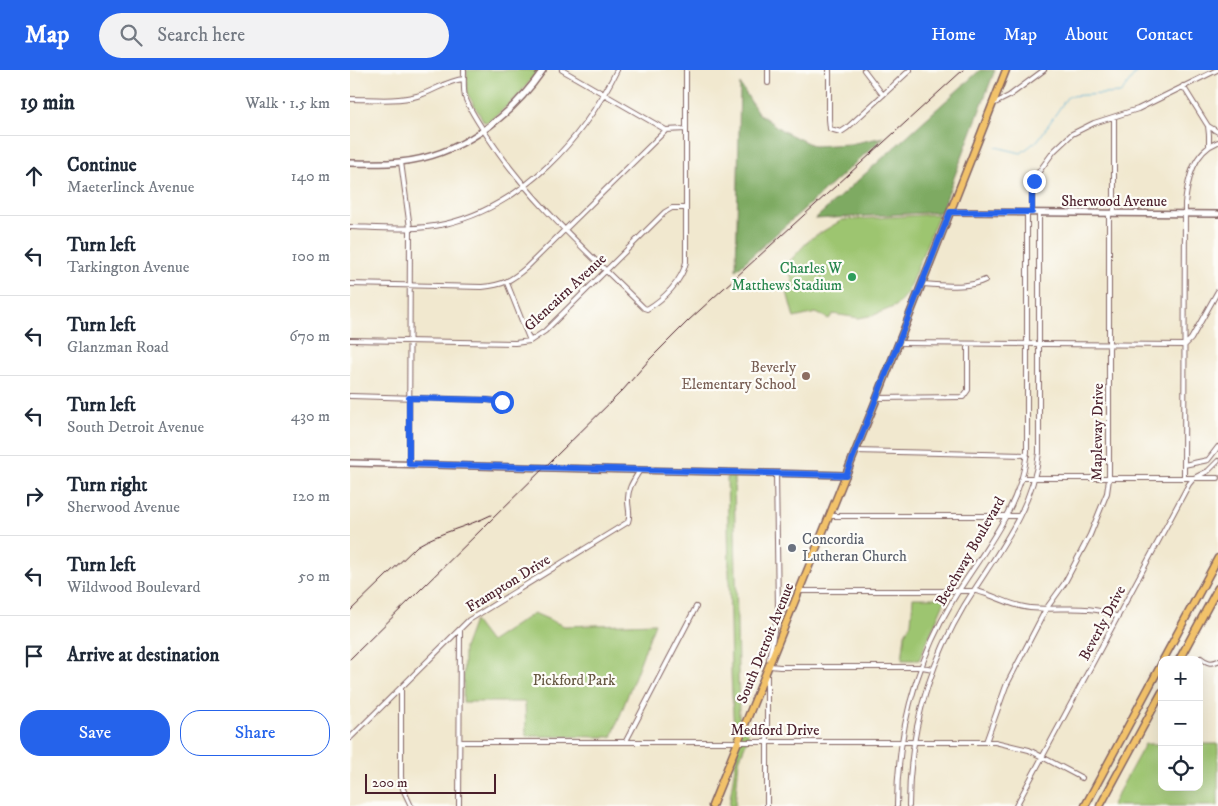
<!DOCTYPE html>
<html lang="en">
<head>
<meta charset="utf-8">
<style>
	body { margin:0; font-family:"IM FELL DW Pica",serif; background:#f2f2f3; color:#1f2937 }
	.controls { position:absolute; right:15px; bottom:15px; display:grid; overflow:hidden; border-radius:10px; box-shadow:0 5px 20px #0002 }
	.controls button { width:45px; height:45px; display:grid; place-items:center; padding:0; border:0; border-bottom:1px solid #e0e1e3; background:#fff; color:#1f2937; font:25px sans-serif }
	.scale { position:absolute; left:15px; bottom:12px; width:131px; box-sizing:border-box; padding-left:5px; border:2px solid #4a1f2b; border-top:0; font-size:14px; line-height:18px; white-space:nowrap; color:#4a1f2b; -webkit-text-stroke:4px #fdfcf7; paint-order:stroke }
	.stop { position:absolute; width:15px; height:15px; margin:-11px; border:4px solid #2563eb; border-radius:50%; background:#fff }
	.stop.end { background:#2563eb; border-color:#fff; box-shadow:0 1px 5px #0008 }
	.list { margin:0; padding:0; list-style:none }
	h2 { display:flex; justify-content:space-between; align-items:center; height:65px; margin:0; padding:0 20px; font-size:21px }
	h2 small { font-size:16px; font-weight:400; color:#747a83 }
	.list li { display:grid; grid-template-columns:32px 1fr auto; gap:15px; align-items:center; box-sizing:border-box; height:80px; padding:0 20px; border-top:1px solid #e0e1e3 }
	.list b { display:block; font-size:19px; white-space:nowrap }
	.list p { margin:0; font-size:16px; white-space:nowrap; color:#747a83 }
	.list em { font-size:16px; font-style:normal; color:#747a83 }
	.actions { display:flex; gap:10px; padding:15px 20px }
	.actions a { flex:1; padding:11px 0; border:1px solid #2563eb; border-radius:20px; text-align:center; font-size:18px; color:#2563eb }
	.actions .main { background:#2563eb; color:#fff }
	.icon { flex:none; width:28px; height:28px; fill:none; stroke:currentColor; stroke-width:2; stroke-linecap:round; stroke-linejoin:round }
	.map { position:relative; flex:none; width:868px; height:736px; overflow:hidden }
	header { display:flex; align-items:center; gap:30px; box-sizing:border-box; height:70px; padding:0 25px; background:#2563eb; color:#fff }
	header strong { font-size:24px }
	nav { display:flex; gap:28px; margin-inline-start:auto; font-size:18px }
	.search { width:350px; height:45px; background:#f2f2f3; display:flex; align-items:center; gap:12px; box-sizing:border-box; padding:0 18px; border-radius:28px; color:#747a83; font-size:19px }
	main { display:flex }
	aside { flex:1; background:#fff }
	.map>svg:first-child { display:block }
	.green { fill:#9dc570; stroke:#74724e }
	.forest { fill:#7eaa62; stroke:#646446 }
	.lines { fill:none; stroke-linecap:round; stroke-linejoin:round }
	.stream { stroke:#56aed3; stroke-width:1 }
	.minor-casing { stroke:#846564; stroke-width:6 }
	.tertiary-casing { stroke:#846564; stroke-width:8 }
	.primary-casing { stroke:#846564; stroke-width:9 }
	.trunk-casing { stroke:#846564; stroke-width:9 }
	.minor { stroke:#fff; stroke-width:4 }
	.tertiary { stroke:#fff; stroke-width:5 }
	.primary { stroke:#f2c26a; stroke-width:6 }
	.trunk { stroke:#f2c26a; stroke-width:6 }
	.rail { stroke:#4a1f2b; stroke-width:1 }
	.route { stroke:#2563eb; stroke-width:6 }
	.leisure-dot { fill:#2e9e5b; stroke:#fdfcf7; stroke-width:2 }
	.education-dot { fill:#8d6e63; stroke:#fdfcf7; stroke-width:2 }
	.worship-dot { fill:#6b7280; stroke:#fdfcf7; stroke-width:2 }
	.labels { text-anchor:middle; stroke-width:4.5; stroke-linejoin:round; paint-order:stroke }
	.street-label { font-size:15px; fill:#4a1f2b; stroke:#fdfcf7 }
	.leisure-label { font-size:15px; fill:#27864d; stroke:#fdfcf7; text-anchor:end }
	.education-label { font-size:15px; fill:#785e54; stroke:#fdfcf7; text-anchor:end }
	.worship-label { font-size:15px; fill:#5b616d; stroke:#fdfcf7; text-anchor:start }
	.park-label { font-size:15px; fill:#675943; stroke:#fdfcf7 }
</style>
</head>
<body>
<header>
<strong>Map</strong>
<div class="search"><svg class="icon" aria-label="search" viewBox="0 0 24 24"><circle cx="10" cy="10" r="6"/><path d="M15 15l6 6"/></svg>Search here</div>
<nav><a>Home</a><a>Map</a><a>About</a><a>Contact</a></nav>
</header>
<main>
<aside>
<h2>19 min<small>Walk · 1.5 km</small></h2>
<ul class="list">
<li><svg class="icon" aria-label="ahead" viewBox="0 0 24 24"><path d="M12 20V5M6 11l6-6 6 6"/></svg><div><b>Continue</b><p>Maeterlinck Avenue</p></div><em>140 m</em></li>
<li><svg class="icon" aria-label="left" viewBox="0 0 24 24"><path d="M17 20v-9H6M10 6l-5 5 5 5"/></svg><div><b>Turn left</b><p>Tarkington Avenue</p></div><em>100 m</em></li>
<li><svg class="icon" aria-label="left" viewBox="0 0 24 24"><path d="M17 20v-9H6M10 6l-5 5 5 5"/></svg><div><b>Turn left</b><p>Glanzman Road</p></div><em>670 m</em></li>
<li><svg class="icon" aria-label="left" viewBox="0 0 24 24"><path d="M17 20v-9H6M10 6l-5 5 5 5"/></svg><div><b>Turn left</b><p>South Detroit Avenue</p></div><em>430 m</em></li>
<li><svg class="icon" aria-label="right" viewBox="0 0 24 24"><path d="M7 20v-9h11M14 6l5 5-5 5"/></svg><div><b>Turn right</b><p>Sherwood Avenue</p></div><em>120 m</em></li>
<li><svg class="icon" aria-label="left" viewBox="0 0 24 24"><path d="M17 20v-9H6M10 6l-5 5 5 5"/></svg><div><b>Turn left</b><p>Wildwood Boulevard</p></div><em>50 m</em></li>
<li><svg class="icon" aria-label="arrive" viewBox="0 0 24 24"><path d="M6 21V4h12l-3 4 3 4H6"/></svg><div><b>Arrive at destination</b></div></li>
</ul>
<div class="actions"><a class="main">Save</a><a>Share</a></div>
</aside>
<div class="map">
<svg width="868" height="736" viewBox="0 0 868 736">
	<rect width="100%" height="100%" fill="#fdfcf7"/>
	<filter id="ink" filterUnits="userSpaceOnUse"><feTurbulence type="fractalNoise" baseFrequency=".02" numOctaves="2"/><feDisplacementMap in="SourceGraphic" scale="10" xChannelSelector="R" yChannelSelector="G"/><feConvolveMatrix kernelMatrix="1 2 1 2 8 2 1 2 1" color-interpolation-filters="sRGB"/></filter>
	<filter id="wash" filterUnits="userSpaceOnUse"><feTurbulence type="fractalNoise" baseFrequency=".0096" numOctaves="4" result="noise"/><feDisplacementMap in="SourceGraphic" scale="20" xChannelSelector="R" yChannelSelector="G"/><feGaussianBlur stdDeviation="1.12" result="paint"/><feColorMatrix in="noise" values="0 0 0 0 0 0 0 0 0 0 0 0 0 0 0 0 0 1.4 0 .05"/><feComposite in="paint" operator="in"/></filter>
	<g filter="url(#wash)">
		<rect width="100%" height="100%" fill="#f1e8cf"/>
		<!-- green -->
		<path class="green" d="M117,0H189L167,27L139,52H134L117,23Z
			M589,144L557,223L546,236L524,245L509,248L483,244L479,249L466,243L444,248L437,222L444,220L438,193L460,169L492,150Z
			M377,405L384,406L389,646L399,666L389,690L385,736H379L387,682L383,646L381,603Z
			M563,528H596L569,590H552L555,564L561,553Z
			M184,543L214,556L305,553L262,667L176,666L175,632H113L114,578L124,551L140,572Z
			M795,674H812V717H849V674H868V736H761Z"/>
		<!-- forest -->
		<path class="forest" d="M630,0H645L591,142L465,149Z
			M390,14L408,43L433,61L464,76L500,74L534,67L386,200Z"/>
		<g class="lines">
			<!-- stream -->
			<path class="stream" d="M646,77L671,83L688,70L718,26L771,23L788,0"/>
		</g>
	</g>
	<g filter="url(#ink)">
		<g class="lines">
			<defs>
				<path id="minor" d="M114,0C114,8 113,18 115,27C120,41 131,57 140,70C182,133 240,184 294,238L297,239C314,229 332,211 336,192V0
					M212,0L316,60L336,59
					M479,0V49L480,59L491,62L497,58L560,0
					M514,0L533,25
					M418,13V0
					M833,16L858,56L868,62
					M0,29C22,29 45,32 67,26C83,22 97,10 114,9
					M643,34L659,26L694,0
					M858,56L859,65V76
					M51,92L60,158L59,394
					M682,143V120L685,107L704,81L722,64L744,53L788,39L867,0
					M764,143V47
					M0,157C32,158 64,161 95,154C173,136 233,69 267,0
					M157,213L180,271
					M0,214L132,217C153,215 161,211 177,197L316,60
					M572,214C592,215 617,219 635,210
					M0,270L165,273L180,271L195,261L315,142L322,138H336
					M548,273L835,275L841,269L868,221
					M0,326L137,330L148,331L157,335
					M527,328L613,327L618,320V274
					M505,381L677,385
					M834,395L858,390L868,377
					M672,408H868
					M834,408L835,133C838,109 843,82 868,72
					M480,446H668
					M450,521H626C645,525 660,536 680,538C711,541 739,533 768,547
					M428,537L443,539
					M851,588C857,593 861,594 868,591
					M419,589L428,540L426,403
					M420,596L430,597H572L583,599
					M417,606V736
					M51,618V707L53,719L61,736
					M0,668L119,550L278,452C281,444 278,439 278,431C277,419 284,410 290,400
					M276,671L346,537
					M110,672H645L679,680L732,708
					M636,672L656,616L696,539L714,514L740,465L757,423L759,409V143
					M109,736L110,559
					M547,736C547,664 566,593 603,530C631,484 671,438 677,382V142
					M559,736C559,665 578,597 614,536C643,488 683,441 689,383V143
					M666,736L839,414L844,408L858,401L868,391"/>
				<path id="tertiary" d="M0,93C17,93 33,94 50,92C109,86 160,48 193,0
					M601,142L868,144
					M0,393L496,405"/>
				<path id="primary" d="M362,736L527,328L656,0"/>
				<path id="trunk" d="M813,590L868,488
					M829,590L868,518
					M735,736L812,593
					M750,736L812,622"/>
			</defs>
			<!-- minor casing -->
			<use href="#minor" class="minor-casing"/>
			<!-- tertiary casing -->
			<use href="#tertiary" class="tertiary-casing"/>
			<!-- primary casing -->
			<use href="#primary" class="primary-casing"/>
			<!-- trunk casing -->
			<use href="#trunk" class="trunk-casing"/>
			<!-- minor -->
			<use href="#minor" class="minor"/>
			<!-- tertiary -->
			<use href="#tertiary" class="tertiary"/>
			<!-- primary -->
			<use href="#primary" class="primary"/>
			<!-- trunk -->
			<use href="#trunk" class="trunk"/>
			<!-- rail -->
			<path class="rail" d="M0,541L67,476C90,462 117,457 141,445
				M0,589L273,320L300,289L339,250L613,0"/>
		</g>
	</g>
	<g class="lines" filter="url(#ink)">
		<!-- route -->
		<path class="route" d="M152,332L137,330L59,328V394L496,405L600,142H682V120L684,111"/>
	</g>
	<!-- markers -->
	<circle class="leisure-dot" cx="502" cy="207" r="5"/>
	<circle class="education-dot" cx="456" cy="306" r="5"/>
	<circle class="worship-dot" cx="442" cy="478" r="5"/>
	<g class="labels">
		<!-- street labels -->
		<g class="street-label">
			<text x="764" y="136">Sherwood Avenue</text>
			<text transform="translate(215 222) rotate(-43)" y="5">Glencairn Avenue</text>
			<text transform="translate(747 362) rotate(-89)" y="5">Mapleway Drive</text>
			<text transform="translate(620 481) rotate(-60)" y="5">Beechway Boulevard</text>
			<text transform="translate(158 513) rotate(-32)" y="5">Frampton Drive</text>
			<text transform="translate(752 553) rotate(-62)" y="5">Beverly Drive</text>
			<text transform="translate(415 573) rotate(-68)" y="5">South Detroit Avenue</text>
			<text x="425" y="665">Medford Drive</text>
		</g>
		<!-- leisure labels -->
		<g class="leisure-label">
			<text x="492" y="203">Charles W<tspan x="492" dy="17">Matthews Stadium</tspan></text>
		</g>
		<!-- education labels -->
		<g class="education-label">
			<text x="446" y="302">Beverly<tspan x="446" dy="17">Elementary School</tspan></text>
		</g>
		<!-- worship labels -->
		<g class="worship-label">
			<text x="452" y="474">Concordia<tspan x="452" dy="17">Lutheran Church</tspan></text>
		</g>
		<!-- park labels -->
		<g class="park-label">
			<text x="224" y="615">Pickford Park</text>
		</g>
	</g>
</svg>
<div class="controls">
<button>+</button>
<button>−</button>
<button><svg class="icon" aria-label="locate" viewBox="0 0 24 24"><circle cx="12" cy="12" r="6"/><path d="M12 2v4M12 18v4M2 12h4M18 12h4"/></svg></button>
</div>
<div class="scale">200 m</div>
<div class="stop" style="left:152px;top:332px"></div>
<div class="stop end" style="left:684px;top:111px"></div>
</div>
</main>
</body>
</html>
